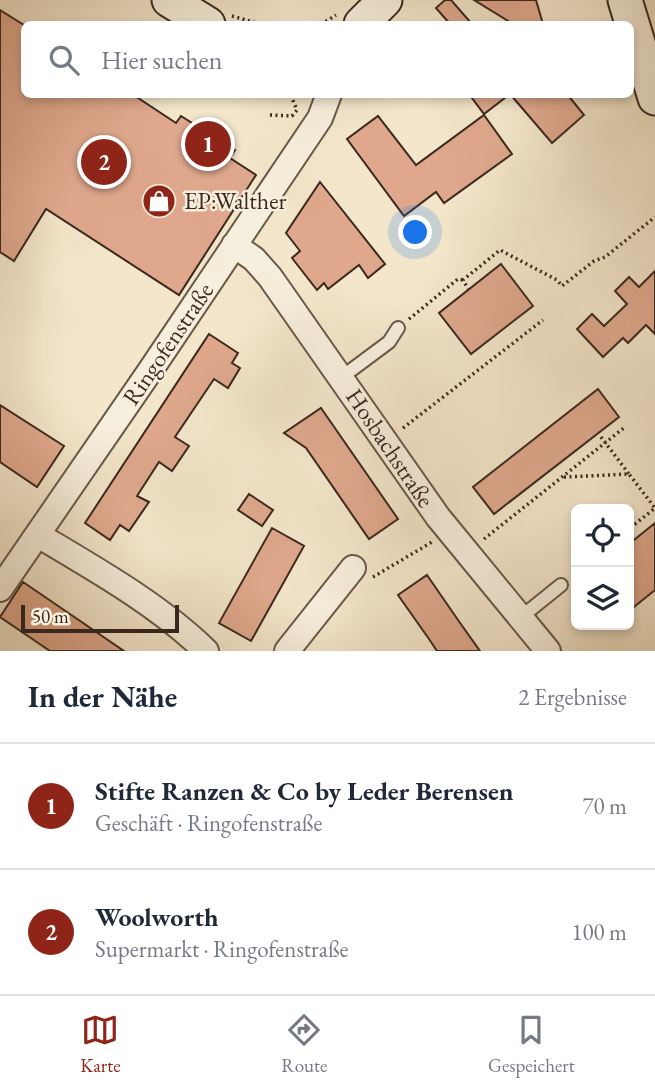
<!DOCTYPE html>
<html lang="de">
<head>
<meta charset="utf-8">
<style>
	body { margin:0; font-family:"EB Garamond",serif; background:#f2f2f3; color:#1f2937 }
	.controls { position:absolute; right:21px; bottom:21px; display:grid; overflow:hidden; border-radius:10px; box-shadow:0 4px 10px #0003 }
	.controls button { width:63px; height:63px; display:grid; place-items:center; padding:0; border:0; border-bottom:2px solid #e0e1e3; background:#fff; color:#1f2937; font:35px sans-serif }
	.scale { position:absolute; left:21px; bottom:18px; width:158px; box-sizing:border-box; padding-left:7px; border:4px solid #3b281d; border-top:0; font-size:19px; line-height:24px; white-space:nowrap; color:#3b281d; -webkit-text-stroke:5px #f7efdd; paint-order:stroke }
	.you { position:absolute; left:416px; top:233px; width:24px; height:24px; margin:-18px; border:5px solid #fff; border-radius:50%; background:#1a73e8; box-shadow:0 0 0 10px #1a73e833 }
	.badge { display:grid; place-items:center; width:46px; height:46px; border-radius:50%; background:#8f2418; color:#fff; font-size:23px; font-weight:700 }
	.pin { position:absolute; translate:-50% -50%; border:4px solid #fff; box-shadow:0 2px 7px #0006 }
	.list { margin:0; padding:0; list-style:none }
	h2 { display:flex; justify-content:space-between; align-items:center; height:91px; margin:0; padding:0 28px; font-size:30px }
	h2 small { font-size:23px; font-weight:400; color:#747a83 }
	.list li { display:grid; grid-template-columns:46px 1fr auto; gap:21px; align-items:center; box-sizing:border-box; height:126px; padding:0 28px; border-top:2px solid #e0e1e3 }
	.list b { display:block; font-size:26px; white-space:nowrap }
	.list p { margin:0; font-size:23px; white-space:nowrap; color:#747a83 }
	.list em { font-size:23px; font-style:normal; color:#747a83 }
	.icon { flex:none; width:38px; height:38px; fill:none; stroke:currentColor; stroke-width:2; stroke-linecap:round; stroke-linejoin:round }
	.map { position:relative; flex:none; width:655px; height:651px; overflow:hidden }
	.search { position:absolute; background:#fff; box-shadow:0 4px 10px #0003; left:21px; right:21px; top:21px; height:77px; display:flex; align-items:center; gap:18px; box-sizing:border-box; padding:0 24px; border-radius:10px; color:#747a83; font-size:26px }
	.sheet { height:343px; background:#fff }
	nav { display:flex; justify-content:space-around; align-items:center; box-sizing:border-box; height:98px; border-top:2px solid #e0e1e3; background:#fff; font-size:19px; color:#747a83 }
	nav a { display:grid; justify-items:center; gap:4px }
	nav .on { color:#8f2418 }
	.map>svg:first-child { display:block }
	.building { fill:#dfa88d; stroke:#3b281d; stroke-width:2 }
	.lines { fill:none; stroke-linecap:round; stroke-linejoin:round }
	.lane-casing { stroke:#695848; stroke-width:16 }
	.street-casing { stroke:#695848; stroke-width:28 }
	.secondary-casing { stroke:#3b281d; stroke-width:37 }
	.path { stroke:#3b281d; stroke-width:3.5; stroke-dasharray:2 3.5; stroke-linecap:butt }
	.lane { stroke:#f7efdd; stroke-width:12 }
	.street { stroke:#f7efdd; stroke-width:24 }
	.secondary { stroke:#f7efdd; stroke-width:33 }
	.labels { text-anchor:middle; stroke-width:5; stroke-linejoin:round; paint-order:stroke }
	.poi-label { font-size:24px; fill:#3b281d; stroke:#f7efdd; text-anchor:start }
	.street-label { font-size:24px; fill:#3b281d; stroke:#f7efdd }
</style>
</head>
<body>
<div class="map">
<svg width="655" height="651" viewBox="0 0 655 651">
	<rect width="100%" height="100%" fill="#f3e6cb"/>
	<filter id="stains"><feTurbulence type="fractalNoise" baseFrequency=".00286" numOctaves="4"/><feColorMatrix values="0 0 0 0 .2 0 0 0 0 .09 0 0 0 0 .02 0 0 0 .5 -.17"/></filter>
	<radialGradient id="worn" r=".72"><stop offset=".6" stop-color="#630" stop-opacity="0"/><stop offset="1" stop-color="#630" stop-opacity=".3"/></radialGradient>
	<!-- building -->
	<path class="building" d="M445,0H451L472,24H450L436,8Z
		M474,0H536L543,24H513Z
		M0,10L24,25V94H132L176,123L181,116L235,150L230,158L256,175L179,295L46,209L14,261L0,252Z
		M469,94H510L484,114Z
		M510,94H567L584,115L552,143Z
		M484,115L512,154L444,203L436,192L404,216L347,139L378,116L416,165Z
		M320,182L385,264L368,278L359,265L328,289L324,283L317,290L292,258L300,251L286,233Z
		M501,264L533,306L471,354L439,313Z
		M655,271V334L646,325L628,343L623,338L603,357L577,329L592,314L604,326L627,304L615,291L629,277L639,287Z
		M209,334L238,353L232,363L240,368L228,388L214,379L175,437L189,446L172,471L159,462L137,496L149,502L129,531L120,525L110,540L85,523Z
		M598,389L619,417L494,514L473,487Z
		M0,405L64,446L37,487L0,462Z
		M321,408L398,519L369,539L306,448L284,433Z
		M249,494L273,510L262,526L238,510Z
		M655,523V590L629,611V544Z
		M272,528L304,546L251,641L219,623Z
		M427,575L458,620L480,651H437L429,639L398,595Z
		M23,582L67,612L124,651H50L0,617Z"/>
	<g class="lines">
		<defs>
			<path id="lane" d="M342,377L389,342L398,328
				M520,618L561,585"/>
			<path id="street" d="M234,245L254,259L270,277L438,517L548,651
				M38,535C95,569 159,605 206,651
				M0,589L150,371L320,118L329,94
				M287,651L353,568"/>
			<path id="secondary" d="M169,0L208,24
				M625,0L655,98
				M361,24L385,0"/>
		</defs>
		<!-- lane casing -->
		<use href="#lane" class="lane-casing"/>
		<!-- street casing -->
		<use href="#street" class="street-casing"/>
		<!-- secondary casing -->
		<use href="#secondary" class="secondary-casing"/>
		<!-- path -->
		<path class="path" d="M232,16L260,24
			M315,24L325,22L336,15
			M270,115L292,116L297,110L292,98L293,94
			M469,290L463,280L500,250L557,280L562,286L594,261L605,257L655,217
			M409,319L458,279L463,280
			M403,428L543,320
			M601,437L629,474
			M564,477L629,474L655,508L629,529
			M484,539L625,427
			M373,577L432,542"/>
		<!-- lane -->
		<use href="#lane" class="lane"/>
		<!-- street -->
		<use href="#street" class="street"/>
		<!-- secondary -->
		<use href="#secondary" class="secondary"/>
	</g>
	<!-- icons -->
	<defs>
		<symbol id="shop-disc" viewBox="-11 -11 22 22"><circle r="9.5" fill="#8f2418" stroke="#f7efdd"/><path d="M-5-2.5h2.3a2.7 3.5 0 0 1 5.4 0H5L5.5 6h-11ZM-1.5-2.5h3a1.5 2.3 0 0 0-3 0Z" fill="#fff"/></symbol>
	</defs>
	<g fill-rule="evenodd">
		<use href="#shop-disc" x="140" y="182" width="38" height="38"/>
	</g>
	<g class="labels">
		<!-- poi labels -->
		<g class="poi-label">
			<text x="184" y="209">EP:Walther</text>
		</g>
		<!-- street labels -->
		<g class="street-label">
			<text transform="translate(168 344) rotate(-56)" y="8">Ringofenstraße</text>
			<text transform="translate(390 448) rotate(56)" y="8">Hosbachstraße</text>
		</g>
	</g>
	<rect width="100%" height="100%" filter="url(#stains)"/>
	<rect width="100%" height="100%" fill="url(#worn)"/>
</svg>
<div class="controls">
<button><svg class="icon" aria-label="locate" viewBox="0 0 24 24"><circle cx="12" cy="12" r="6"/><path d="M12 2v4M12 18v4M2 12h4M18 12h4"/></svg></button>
<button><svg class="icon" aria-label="layers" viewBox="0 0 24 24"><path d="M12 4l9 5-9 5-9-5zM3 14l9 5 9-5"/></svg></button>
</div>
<div class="scale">50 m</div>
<div class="you"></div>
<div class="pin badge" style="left:208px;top:144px">1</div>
<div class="pin badge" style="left:104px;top:162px">2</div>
<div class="search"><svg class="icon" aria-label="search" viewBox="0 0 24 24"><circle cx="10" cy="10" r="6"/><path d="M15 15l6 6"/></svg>Hier suchen</div>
</div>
<section class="sheet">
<h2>In der Nähe<small>2 Ergebnisse</small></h2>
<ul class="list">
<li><span class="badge">1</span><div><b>Stifte Ranzen &amp; Co by Leder Berensen</b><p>Geschäft · Ringofenstraße</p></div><em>70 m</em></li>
<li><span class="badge">2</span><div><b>Woolworth</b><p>Supermarkt · Ringofenstraße</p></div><em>100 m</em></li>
</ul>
</section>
<nav>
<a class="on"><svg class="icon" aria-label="map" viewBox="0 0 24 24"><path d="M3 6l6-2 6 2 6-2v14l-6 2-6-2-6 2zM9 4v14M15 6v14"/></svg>Karte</a>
<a><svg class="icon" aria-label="directions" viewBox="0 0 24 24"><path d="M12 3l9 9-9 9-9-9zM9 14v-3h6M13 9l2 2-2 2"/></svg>Route</a>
<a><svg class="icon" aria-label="saved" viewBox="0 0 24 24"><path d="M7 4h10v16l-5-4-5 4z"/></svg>Gespeichert</a>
</nav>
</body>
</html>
